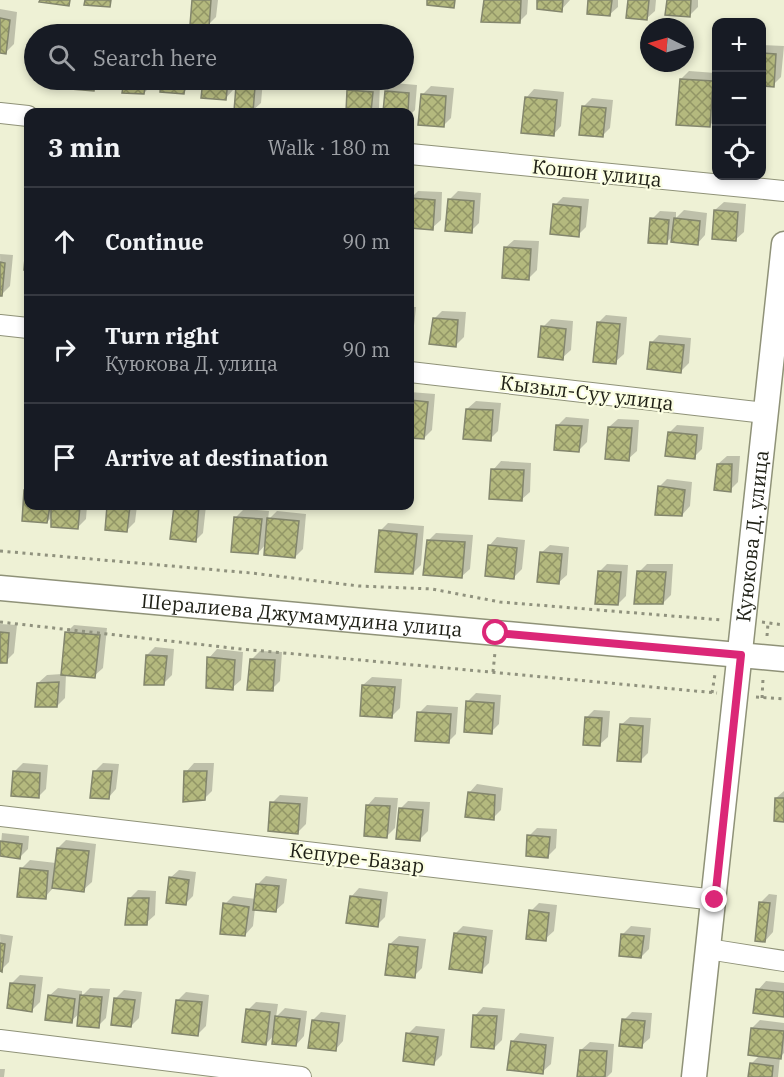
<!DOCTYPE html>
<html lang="en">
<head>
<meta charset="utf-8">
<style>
	body { margin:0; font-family:"IBM Plex Serif",serif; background:#20242c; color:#f1f3f6 }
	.controls { position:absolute; right:18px; top:18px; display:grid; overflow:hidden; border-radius:12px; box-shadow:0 3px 9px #0003 }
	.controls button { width:54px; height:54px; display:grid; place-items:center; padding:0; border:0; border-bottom:2px solid #363941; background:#171b24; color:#f1f3f6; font:30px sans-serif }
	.compass { position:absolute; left:640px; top:18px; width:54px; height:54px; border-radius:50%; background:#171b24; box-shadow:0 3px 9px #0003; rotate:275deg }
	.stop { position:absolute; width:18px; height:18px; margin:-14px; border:4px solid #db2777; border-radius:50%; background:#fff }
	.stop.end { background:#db2777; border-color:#fff; box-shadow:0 2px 6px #0008 }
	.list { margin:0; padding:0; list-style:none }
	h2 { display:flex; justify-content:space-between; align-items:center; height:78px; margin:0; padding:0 24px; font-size:26px }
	h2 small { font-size:20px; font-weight:400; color:#9ea1a6 }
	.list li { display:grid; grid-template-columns:39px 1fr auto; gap:18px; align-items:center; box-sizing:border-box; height:108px; padding:0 24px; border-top:2px solid #363941 }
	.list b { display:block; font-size:22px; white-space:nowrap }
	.list p { margin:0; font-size:20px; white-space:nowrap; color:#9ea1a6 }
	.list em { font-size:20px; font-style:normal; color:#9ea1a6 }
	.icon { flex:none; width:33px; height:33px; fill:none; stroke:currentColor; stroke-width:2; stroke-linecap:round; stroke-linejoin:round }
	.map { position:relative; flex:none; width:784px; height:1077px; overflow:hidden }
	.search { position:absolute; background:#171b24; box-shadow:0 3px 9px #0003; left:24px; top:24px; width:390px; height:66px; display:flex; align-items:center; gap:15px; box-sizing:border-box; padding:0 21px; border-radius:33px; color:#9ea1a6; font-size:22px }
	.panel { position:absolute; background:#171b24; box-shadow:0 3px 9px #0003; left:24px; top:108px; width:390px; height:402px; border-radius:12px }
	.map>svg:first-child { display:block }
	.shadow { fill:#0003 }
	.building { fill:url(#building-cross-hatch); stroke:#83866d; stroke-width:1.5 }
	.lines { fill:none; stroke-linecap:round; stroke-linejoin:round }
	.minor-casing { stroke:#8f9278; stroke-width:22 }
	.tertiary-casing { stroke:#8f9278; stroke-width:27 }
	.path { stroke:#90927e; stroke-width:3; stroke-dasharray:3 4.5; stroke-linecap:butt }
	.minor { stroke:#fff; stroke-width:20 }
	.tertiary { stroke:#fff; stroke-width:24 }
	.route { stroke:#db2777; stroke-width:8 }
	.labels { text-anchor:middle; stroke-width:4.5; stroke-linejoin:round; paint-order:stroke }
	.street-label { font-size:20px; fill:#1f2016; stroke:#fbfee2 }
</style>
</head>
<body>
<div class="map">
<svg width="784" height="1077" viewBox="0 0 784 1077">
	<defs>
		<pattern id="building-cross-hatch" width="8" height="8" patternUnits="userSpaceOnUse" patternTransform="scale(1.5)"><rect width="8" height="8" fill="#b4b97e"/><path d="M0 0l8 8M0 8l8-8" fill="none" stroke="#929666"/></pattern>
	</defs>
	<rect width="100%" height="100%" fill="#eef1d5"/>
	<!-- shadow -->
	<path class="shadow" d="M194,0H218L216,17L208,25Z
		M485,0H528L527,14L519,22Z
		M539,0H570L561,10Z
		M590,0H618V7L609,15Z
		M629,0H656L655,11L646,19Z
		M668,0H698V7L690,15Z
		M0,9L17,12L14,44L6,52H0Z
		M762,45L784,46L781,77L773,85H762Z
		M689,71L716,73V119L709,126L681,79Z
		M74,80H102L93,90L73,88Z
		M125,80H152V85L144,93L124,91Z
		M163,80H193L192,84L184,92L162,91Z
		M204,80H234L233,90L225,99L203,96Z
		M244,80H263L261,103L252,111L238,86Z
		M357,82L380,84L379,108L374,112H347L348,91Z
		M394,83L417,85L415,110L410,115V112H385L386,91Z
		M431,86L454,88L451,118L443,126L422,95Z
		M534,89L564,92L561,126L553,135L526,98Z
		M592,98L613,100L610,128L602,136L584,106Z
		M418,191L442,192L441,220L432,228L410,227V199Z
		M458,191L481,193L479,223L471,231L449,200Z
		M563,197L589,199L586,227L578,235L555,205Z
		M724,202L746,204L744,232L735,240L715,210Z
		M684,210L707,213L705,235L697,244L674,235L666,243L652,219L660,211L676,212V218Z
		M514,240L539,241L537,270L529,278L505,248Z
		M0,254L13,255L10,286L1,295Z
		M410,307H416L413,335L410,339Z
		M442,311L466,312L464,337L456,345L434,319Z
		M606,315L627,317L624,354L615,362L598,323Z
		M551,319L573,321L571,350L562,358L543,327Z
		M659,335L691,338L689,363L681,371L651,343Z
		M410,392L435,394L432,430L424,438L410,436Z
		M476,401L501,403L498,431L490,439L467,409Z
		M566,417L589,419L587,442L579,450L557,426Z
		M618,419L639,420L637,451L628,459L609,427Z
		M677,425L704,427L702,449L694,457L669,433Z
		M727,456H740L738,482L730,490L718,464Z
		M501,461L531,463L530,492L521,500L493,470Z
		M667,479L692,482L690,506L682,515L659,487Z
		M28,488V506H87L86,519L77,528L53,516L47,522L23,519L26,490Z
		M108,506H137L135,522L127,530L106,528Z
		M175,506H206L203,533L195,541L171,538Z
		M244,509L269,511L268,520L277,511L306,514L303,549L295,557L266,544L258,553L236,517Z
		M388,523L424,526L421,565L413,573L380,531Z
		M436,533L473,535L470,569L461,577L428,541Z
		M497,537L525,540L522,569L513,578L489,546Z
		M550,545L569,547L567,575L558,583L541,553Z
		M607,564L628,565L626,596L618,604L599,572Z
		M647,564H673L671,595L663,603L639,572Z
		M0,624L17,625L14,653L6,661H0Z
		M74,625L107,628L103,668L94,676L66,674L65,698L57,706L38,683L47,675L62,674L66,633Z
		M155,647L174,649L172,675L164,683L147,655Z
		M217,649L243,652L241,680L232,688L209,658Z
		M260,651L282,652L280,681L272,689L251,660Z
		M372,677L402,679L400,708L392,716L363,685Z
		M476,693L501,695L499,724L491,732L468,701Z
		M427,705L458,707L456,734L448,742L419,713Z
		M594,710L610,711L608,737L599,745L586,718Z
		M630,717L651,718L648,753L640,761L621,725Z
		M23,763L48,765L46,789L38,797L15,771Z
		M103,763L119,764L116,789L108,798L94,772Z
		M194,763H214L212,791L204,799L186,772Z
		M477,784L503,788L501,810L493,818L469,793Z
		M784,791V820L776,798Z
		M280,795L308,797L306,824L298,832L272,803Z
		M375,797L398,798L395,828L387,836L367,806Z
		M408,801L430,802L428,831L420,839L400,809Z
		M537,828L557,829L556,848L548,856L529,836Z
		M2,833L29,836L28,849L20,857L0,855Z
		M66,840L96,844L92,882L83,890L54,887L45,897L22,868L30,860L56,863L58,848Z
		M179,870L196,872L193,896L185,904L170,878Z
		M266,876L287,879L284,903L275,911L255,908L253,926L245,935L225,904L233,896L256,899L258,884Z
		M359,888L388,892L385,917L377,925L351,897Z
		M138,890L156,891L155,915L146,923L130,898Z
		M769,894L777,895L773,932L765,941L761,902Z
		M539,903L557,905L554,931L545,939L531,911Z
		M463,926L493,930L489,963L481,971L455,934Z
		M631,926L651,928L649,949L641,957L623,934Z
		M0,934L13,936L9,962L1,970Z
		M399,936L426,939L422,968L414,976L390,944Z
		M20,975L43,977L40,1002L32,1010L12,983Z
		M766,981L784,983V1015L758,990Z
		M58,988L82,991V996L90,988L110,989L106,1018L98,1026L80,1013L71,1021L49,996Z
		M124,990L142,992L139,1018L131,1026L116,998Z
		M186,992L209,995L206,1026L198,1034L178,1000Z
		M256,1002L278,1004L276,1017L285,1008L307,1011L304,1036L296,1045L274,1035L266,1044L248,1010Z
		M483,1007L505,1009L502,1040L494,1048L475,1016Z
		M321,1012L346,1015L343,1041L335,1050L313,1020Z
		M632,1012L652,1013L650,1038L641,1046L624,1020Z
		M760,1020L784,1023V1053L780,1057L778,1077H750L751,1064L760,1055L752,1028Z
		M416,1026L445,1029L442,1055L434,1063L408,1034Z
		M520,1033L554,1037L551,1064L542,1072L512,1042Z
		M590,1042L614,1044L612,1072L607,1077H579L581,1050Z
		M0,1069H5L4,1077H0Z"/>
	<!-- building -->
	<path class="building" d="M40,0H70L69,6L39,2Z
		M85,0H111L110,7L84,5Z
		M192,0H211L209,27L190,25Z
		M427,0H455L454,8L427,5Z
		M484,0H521L520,23L481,22Z
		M537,0H563L562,12L537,9Z
		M588,0H612L610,16L587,14Z
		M628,0H649L647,20L626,18Z
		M667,0H691L690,17L665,15Z
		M0,18L10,20L6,54L0,53Z
		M762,53L776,54L774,87L762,86Z
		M680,79L713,81L710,127L676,125Z
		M72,80H95L94,91L71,89Z
		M124,80H146L144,94L122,93Z
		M161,80H186L184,94L160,92Z
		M203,80H228L226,100L201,98Z
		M236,86L255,87L253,112L234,111Z
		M347,90L373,92L371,112H346Z
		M385,91L409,93L408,112H383Z
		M421,94L446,96L444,127L418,125Z
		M525,97L557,100L554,136L521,133Z
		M582,106L606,108L603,137L579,135Z
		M410,198L435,200L433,230L410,228Z
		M448,199L474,201L472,233L445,231Z
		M553,204L581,207L579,237L550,234Z
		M714,210L738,212L736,241L712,239Z
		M650,218L669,220L667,244L648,243Z
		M674,218L700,221L698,245L671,242Z
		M27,233H28V270H24Z
		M504,247L531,249L529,280L502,278Z
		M0,262L5,263L2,296H0Z
		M433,318L458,320L456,347L429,344Z
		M597,322L620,324L616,364L593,362Z
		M541,326L566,329L563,360L538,357Z
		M650,342L684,345L681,373L647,369Z
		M410,400L428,402L424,439L410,438Z
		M466,409L493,410L491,441L463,439Z
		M556,425L582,426L579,452L554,450Z
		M608,427L632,428L629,461L605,459Z
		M668,432L697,435L695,459L665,456Z
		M717,464H732L731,492L714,490Z
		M491,469L524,470L522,501L489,499Z
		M658,486L685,490L682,516L655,515Z
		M24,490H28V506H50L47,523L22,521Z
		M51,506H80L78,529L51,527Z
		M107,506H130L127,532L105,530Z
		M174,506H199L196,542L170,539Z
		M234,517L262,519L258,554L231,552Z
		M267,518L299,521L295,558L264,555Z
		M379,530L417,534L413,574L375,572Z
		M427,540L465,542L462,578L423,575Z
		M488,545L517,548L514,579L485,576Z
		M540,552L562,554L559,584L537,582Z
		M598,571L621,572L618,605L595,604Z
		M637,571L666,572L663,604H634Z
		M0,632L9,633L7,663H0Z
		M65,632L100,635L95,678L61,675Z
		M146,655L167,656L164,685H144Z
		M207,657L235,660L233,690L206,688Z
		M250,659L275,660L273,691L247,690Z
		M59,682L57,707H35L37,683Z
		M362,685L395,687L392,718L360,716Z
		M466,701L494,703L492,734L464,732Z
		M417,712L451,714L449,743L415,741Z
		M585,717L602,718L600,746L583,745Z
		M620,724L643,726L641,762L617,761Z
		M13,771L40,773L39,798L11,796Z
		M93,771H112L109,799L90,798Z
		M184,771H207L205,800L183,802Z
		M468,792L495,795L494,820L465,817Z
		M775,798H784V822L774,821Z
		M270,802L300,804L298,834L268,831Z
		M366,805L390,806L387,838L364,836Z
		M399,808L423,810L420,841L396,839Z
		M527,835L550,837L548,858L526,856Z
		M0,841L22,844L20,859L0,856Z
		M57,848L89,851L84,892L52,888Z
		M20,868L48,871L46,899L17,897Z
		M169,877L189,880L186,905L166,903Z
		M256,884L279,886L276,912L253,910Z
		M350,896L381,900L378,927L346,923Z
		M128,898H149L147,925H125Z
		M759,902L770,903L765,942L755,941Z
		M223,903L249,907L245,936L220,934Z
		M529,910L549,913L546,941L526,939Z
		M454,933L486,937L482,973L449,969Z
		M621,934L644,936L641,958L619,956Z
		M0,943L5,944L2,972L0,971Z
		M389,944L418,947L415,978L385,975Z
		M10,983L35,985L32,1012L7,1008Z
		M756,989L784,992V1017L753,1013Z
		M48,995L75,999L72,1023L45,1020Z
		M80,995L102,997L99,1028L77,1026Z
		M114,998L135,1000L131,1027L111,1025Z
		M176,1000L202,1002L198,1036L172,1033Z
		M246,1009L270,1012L266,1045L242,1042Z
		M473,1015L497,1016L494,1049L471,1047Z
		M275,1016L300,1019L296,1046L272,1044Z
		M622,1019L645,1021L642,1048L619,1046Z
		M312,1020L339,1023L336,1051L308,1048Z
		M751,1028L784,1031L781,1059L748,1055Z
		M406,1033L438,1037L434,1065L403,1061Z
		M511,1041L546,1045L543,1074L507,1070Z
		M580,1050L607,1051L605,1077H577Z
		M750,1063L773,1066L772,1077H748Z"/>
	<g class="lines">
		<defs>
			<path id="minor" d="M0,113L28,116
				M410,154L784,191
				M0,325L28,328
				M410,372L765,413
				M0,816L715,900
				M708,949L784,961
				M0,1040L301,1077"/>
			<g id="tertiary">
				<path id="s1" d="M0,588L784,659"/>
				<path id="s2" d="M694,1077L784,244"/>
			</g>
		</defs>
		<!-- minor casing -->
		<use href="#minor" class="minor-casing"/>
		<!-- tertiary casing -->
		<use href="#tertiary" class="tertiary-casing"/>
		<!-- path -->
		<path class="path" d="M0,551L251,573L359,586L432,589L500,602L722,620
			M0,622L241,649L717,693
			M762,622L784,625
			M767,636L768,623
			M493,672L495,652
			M712,693L715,674
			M756,697L784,699
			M762,698L763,679"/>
		<!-- minor -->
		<use href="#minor" class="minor"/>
		<!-- tertiary -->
		<use href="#tertiary" class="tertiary"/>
	</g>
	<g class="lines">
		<!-- route -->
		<path class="route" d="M496,633L741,655L715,900"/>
	</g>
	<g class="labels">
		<!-- street labels -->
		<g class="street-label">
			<text transform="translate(597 173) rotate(6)" y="7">Кошон улица</text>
			<text transform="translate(587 393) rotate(7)" y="7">Кызыл-Суу улица</text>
			<text dy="7" stroke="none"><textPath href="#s2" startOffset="544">Куюкова Д. улица</textPath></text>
			<text dy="7" stroke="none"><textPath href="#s1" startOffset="303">Шералиева Джумамудина улица</textPath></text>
			<text transform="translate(357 858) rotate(7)" y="7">Кепуре-Базар</text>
		</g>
	</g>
</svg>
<div class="controls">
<button>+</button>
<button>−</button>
<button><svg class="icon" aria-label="locate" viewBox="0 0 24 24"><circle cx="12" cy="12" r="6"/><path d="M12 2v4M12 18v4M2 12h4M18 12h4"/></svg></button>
</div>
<svg class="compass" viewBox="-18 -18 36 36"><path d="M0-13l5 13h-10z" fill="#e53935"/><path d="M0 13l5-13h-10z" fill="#9ea1a6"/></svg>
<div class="stop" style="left:496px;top:633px"></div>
<div class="stop end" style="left:715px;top:900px"></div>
<div class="search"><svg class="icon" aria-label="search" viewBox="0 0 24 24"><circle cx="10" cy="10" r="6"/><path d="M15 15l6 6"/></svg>Search here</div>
<section class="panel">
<h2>3 min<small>Walk · 180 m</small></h2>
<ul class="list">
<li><svg class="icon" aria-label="ahead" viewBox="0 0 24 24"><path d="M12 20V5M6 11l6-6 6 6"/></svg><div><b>Continue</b></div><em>90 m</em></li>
<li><svg class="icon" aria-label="right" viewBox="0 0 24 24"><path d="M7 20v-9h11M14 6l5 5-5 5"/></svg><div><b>Turn right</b><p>Куюкова Д. улица</p></div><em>90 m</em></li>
<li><svg class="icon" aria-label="arrive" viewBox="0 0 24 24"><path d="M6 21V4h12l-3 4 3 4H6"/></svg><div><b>Arrive at destination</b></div></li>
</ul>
</section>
</div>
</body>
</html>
